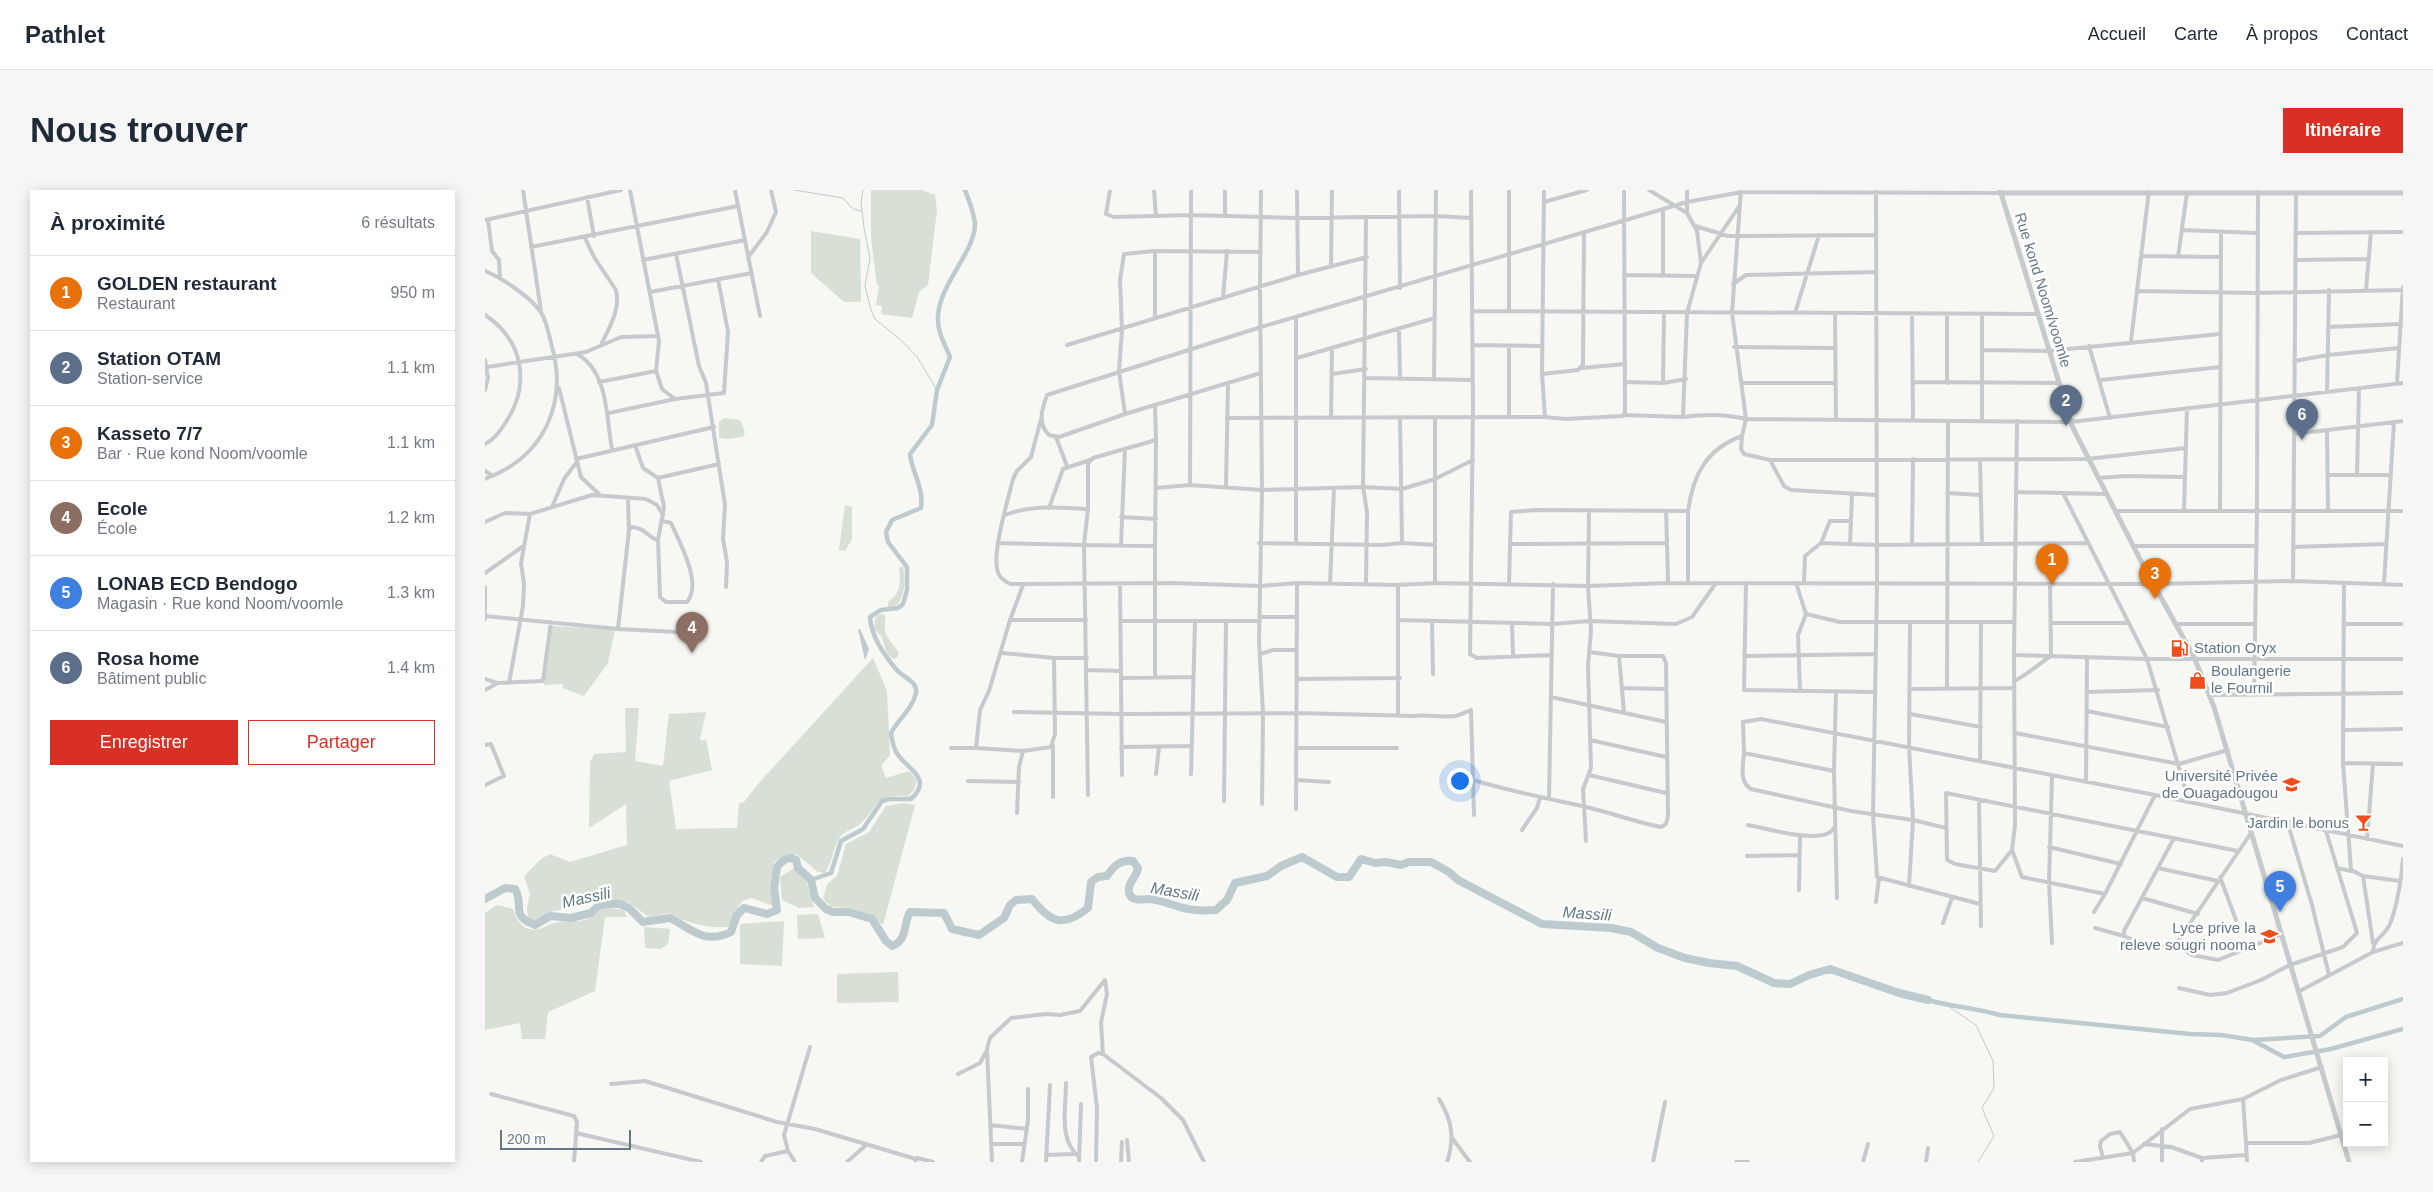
<!DOCTYPE html>
<html lang="fr">
<head>
<meta charset="utf-8">
<style>
	body { margin:0; font-family:Arial,sans-serif; background:#f6f6f7; color:#1f2937 }
	.controls { position:absolute; right:15px; bottom:15px; display:grid; overflow:hidden; border-radius:0px; box-shadow:0 2px 12px #0003 }
	.controls button { width:45px; height:45px; display:grid; place-items:center; padding:0; border:0; border-bottom:1px solid #e0e1e3; background:#fff; color:#1f2937; font:25px sans-serif }
	.scale { position:absolute; left:15px; bottom:12px; width:131px; box-sizing:border-box; padding-left:5px; border:2px solid #647787; border-top:0; font-size:14px; line-height:18px; white-space:nowrap; color:#647787; -webkit-text-stroke:4px #fff; paint-order:stroke }
	.you { position:absolute; left:974px; top:590px; width:18px; height:18px; margin:-12px; border:4px solid #fff; border-radius:50%; background:#1a73e8; box-shadow:0 0 0 8px #1a73e833 }
	.badge { display:grid; place-items:center; width:32px; height:32px; border-radius:50%; background:#d93025; color:#fff; font-size:16px; font-weight:700 }
	.pin { position:absolute; translate:-50% -41px; filter:drop-shadow(0 1px 2px #0008) }
	.pin::after { content:''; position:absolute; top:26px; width:18px; height:15px; background:inherit; clip-path:polygon(0 0,100% 0,50% 100%) }
	.list { margin:0; padding:0; list-style:none }
	h2 { display:flex; justify-content:space-between; align-items:center; height:65px; margin:0; padding:0 20px; font-size:21px }
	h2 small { font-size:16px; font-weight:400; color:#747a83 }
	.list li { display:grid; grid-template-columns:32px 1fr auto; gap:15px; align-items:center; box-sizing:border-box; height:75px; padding:0 20px; border-top:1px solid #e0e1e3 }
	.list b { display:block; font-size:19px; white-space:nowrap }
	.list p { margin:0; font-size:16px; white-space:nowrap; color:#747a83 }
	.list em { font-size:16px; font-style:normal; color:#747a83 }
	.actions { display:flex; gap:10px; padding:15px 20px }
	.actions a { flex:1; padding:11px 0; border:1px solid #d93025; border-radius:0px; text-align:center; font-size:18px; color:#d93025 }
	.actions .main { background:#d93025; color:#fff }
	.map { position:relative; flex:none; width:1918px; height:972px; overflow:hidden; border-radius:0px }
	header { display:flex; align-items:center; gap:30px; box-sizing:border-box; height:70px; padding:0 25px; background:#fff; border-bottom:1px solid #e0e1e3 }
	header strong { font-size:24px }
	nav { display:flex; gap:28px; margin-inline-start:auto; font-size:18px }
	.intro { display:flex; align-items:center; justify-content:space-between; box-sizing:border-box; height:120px; padding:0 30px }
	h1 { margin:0; font-size:35px }
	.button { padding:12px 22px; border-radius:0px; background:#d93025; color:#fff; font-size:18px; font-weight:700 }
	main { display:flex; gap:30px; padding:0 30px }
	aside { flex:1; background:#fff; border-radius:0px; box-shadow:0 2px 12px #0003 }
	.map>svg:first-child { display:block }
	.green { fill:#d8dfd4 }
	.water { fill:#bdcace }
	.lines { fill:none; stroke-linecap:round; stroke-linejoin:round }
	.stream { stroke:#bdcace; stroke-width:1 }
	.canal { stroke:#bdcace; stroke-width:4.5 }
	.river { stroke:#bdcace; stroke-width:8 }
	.minor { stroke:#c6cacd; stroke-width:4 }
	.tertiary { stroke:#c6cacd; stroke-width:5 }
	.labels { text-anchor:middle; stroke-width:5; stroke-linejoin:round; paint-order:stroke }
	.street-label { font-size:15px; fill:#647787; stroke:#fff }
	.poi-label { font-size:15px; fill:#647787; stroke:#fff; text-anchor:end }
	.water-label { font-size:16px; font-style:italic; fill:#5f7983; stroke:#fff }
</style>
</head>
<body>
<header>
<strong>Pathlet</strong>
<nav><a>Accueil</a><a>Carte</a><a>À propos</a><a>Contact</a></nav>
</header>
<div class="intro"><h1>Nous trouver</h1><a class="button">Itinéraire</a></div>
<main>
<aside>
<h2>À proximité<small>6 résultats</small></h2>
<ul class="list">
<li><span class="badge" style="background:#e8710a">1</span><div><b>GOLDEN restaurant</b><p>Restaurant</p></div><em>950 m</em></li>
<li><span class="badge" style="background:#5c6f8a">2</span><div><b>Station OTAM</b><p>Station-service</p></div><em>1.1 km</em></li>
<li><span class="badge" style="background:#e8710a">3</span><div><b>Kasseto 7/7</b><p>Bar · Rue kond Noom/voomle</p></div><em>1.1 km</em></li>
<li><span class="badge" style="background:#8d6e63">4</span><div><b>Ecole</b><p>École</p></div><em>1.2 km</em></li>
<li><span class="badge" style="background:#3f7fe0">5</span><div><b>LONAB ECD Bendogo</b><p>Magasin · Rue kond Noom/voomle</p></div><em>1.3 km</em></li>
<li><span class="badge" style="background:#5c6f8a">6</span><div><b>Rosa home</b><p>Bâtiment public</p></div><em>1.4 km</em></li>
</ul>
<div class="actions"><a class="main">Enregistrer</a><a>Partager</a></div>
</aside>
<div class="map">
<svg width="1918" height="972" viewBox="0 0 1918 972">
	<rect width="100%" height="100%" fill="#f7f7f3"/>
	<!-- green -->
	<path class="green" d="M386,0H437L450,5L452,20L443,95L434,102L427,128L396,124L397,116L391,115L394,96L392,95L386,48Z
		M326,41L375,49L376,112H359L326,83Z
		M239,228L255,230L260,242L258,247L242,249L234,248V232Z
		M360,315L367,317V349L360,361L354,360Z
		M418,376C420,390 421,403 412,415L403,417V412C416,403 416,393 414,378Z
		M398,424L401,427C396,447 406,449 414,463L412,468L408,469L401,462L397,447L389,439L390,429L393,425Z
		M67,436L130,440L123,473L99,506L78,498V494L59,495Z
		M388,468L402,501L405,565L396,576L401,588L424,581L432,590L429,600L423,606C386,604 396,616 374,635C368,639 359,641 355,647C347,659 348,671 340,683L333,682L311,664L299,665L289,672L285,696L288,716L267,708L257,711L243,737C222,738 201,733 184,723L164,727L143,712L121,711L64,722L53,731L43,729L42,718L45,704L39,686L56,669L65,664L85,672L142,655L141,614L104,638L105,572L109,564L141,562L140,518H154L150,571L178,576L184,524L221,522L215,549L217,551L221,549L227,580L184,591L191,639L252,638L254,613L259,612L273,594Z
		M419,613L430,615L398,735C383,721 366,717 346,717L338,709L342,694L352,686L361,654L384,642L401,616Z
		M309,678L321,691L329,717L314,718L297,710L295,687Z
		M12,715L28,719C31,728 34,736 44,739C54,742 61,735 70,733C87,729 102,736 113,720L123,718L139,720L142,727H120L110,801L63,822L60,849H37L35,833L0,840V723Z
		M333,724L340,748L313,749L312,725Z
		M299,731L297,776L255,774V734Z
		M159,737L185,739L183,754L175,759L160,758Z
		M413,782L414,812L352,813V784Z"/>
	<!-- water -->
	<path class="water" d="M373,439H375L384,459L380,470Z"/>
	<g class="lines">
		<!-- stream -->
		<path class="stream" d="M309,0L358,8L368,19L377,21
			M378,0L376,12L379,38L385,68L380,96L386,120L390,129L417,151L432,167L452,200
			M481,1L482,0
			M1463,816L1491,835L1508,871L1509,898L1497,918L1509,946L1493,972"/>
		<!-- canal -->
		<path class="canal" d="M326,690L346,683L356,651L378,639L397,611L404,609H426C448,589 424,580 413,565C408,558 407,551 406,543C413,530 428,518 431,503C433,490 416,487 410,478C398,463 386,446 385,427L396,420L413,418L418,414L422,400V377L403,352L401,342L407,330L436,318C439,297 427,283 425,264L447,235L452,200L465,167C460,154 452,142 453,127C454,94 490,62 490,34C489,22 484,11 480,0
			M1443,810C1467,817 1491,818 1515,825L1705,844L1736,845L1768,850L1835,846L1861,827L1918,809
			M1769,851L1799,867L1846,859L1918,839"/>
		<!-- river -->
		<path class="river" d="M0,709L20,698L30,699C40,716 24,725 50,735L65,726L86,728L106,723L113,716L123,714H135L144,718L158,732L185,728C207,739 219,755 246,742L252,725L259,718L282,724L292,720L289,698L292,677C297,671 303,665 311,670L313,678L326,690L330,708L341,719L348,722H364L387,729L401,751L407,756C423,750 418,734 425,722L459,723L467,739L494,745L519,728L525,715L531,710L547,709C566,733 578,738 603,718L606,692L613,687L622,686C629,676 635,669 648,671L653,678C652,687 642,693 644,703C646,712 658,709 665,709C680,710 695,720 711,720C718,721 724,720 731,720L742,710L750,693L782,686L796,676L817,667L852,687H864L876,669L890,673L901,672L916,675L924,672H946L964,682L973,690L1057,734L1126,738L1146,742L1173,758L1200,768L1224,773L1252,776L1289,793L1305,794L1324,785L1345,779L1414,803L1443,810"/>
		<!-- minor -->
		<path class="minor" d="M38,0L56,121
			M145,0L174,151L171,181L177,199L190,209
			M250,0L275,126
			M625,0L621,24L629,27L706,25L812,28L951,26L986,28
			M669,0L671,26
			M776,0L775,97L777,300L774,452L778,523L777,614
			M812,0L813,85
			M914,0L915,98
			M986,0L988,218L985,464L992,468L1067,465
			M1059,0L1057,184L1060,227
			M1164,0L1202,23
			M1202,0V23L1212,41L1216,73L1202,123L1198,227C1220,224 1239,224 1261,229L1247,123L1256,0
			M1391,1L1392,393L1388,625L1392,687L1495,714
			M102,7L109,46
			M1059,12L1102,0
			M740,25V0
			M0,30L136,0
			M3,30L7,61L14,70L15,88
			M1210,36L1243,46H1253L1391,45
			M1697,40L1771,43
			M1810,43L1918,42
			M100,48L109,67L131,100C136,119 124,138 116,155
			M46,57L253,16
			M191,64L214,176L221,193L240,315L238,349L242,372L241,397
			M264,66L282,42L291,22L286,0
			M1657,66L1735,67
			M1693,67L1702,3
			M158,70L260,50
			M1810,70L1884,69
			M1216,73L1255,15
			M846,76L847,0
			M0,81C16,87 45,107 55,121C61,129 64,144 66,153C84,213 59,267 0,289
			M1139,85L1211,86
			M1178,86V19
			M1248,94L1261,85L1391,82
			M1881,100L1886,42
			M1652,101L1771,103L1918,100
			M165,102L267,83
			M738,108L742,61
			M988,121L1552,124
			M1024,121V0
			M1310,123L1334,45
			M1350,123L1351,230
			M1427,124L1428,231
			M1462,124V193
			M1497,124V230
			M0,125C38,150 46,194 21,232C16,240 9,250 0,254
			M670,128V61
			M1844,137L1916,134
			M914,139L915,188
			M1646,151L1664,0
			M582,155L813,85L882,67
			M987,155L1057,156
			M1604,156L1625,228
			M1249,157L1350,158
			M1497,160L1563,161L1735,144
			M92,164C124,182 121,228 127,259
			M812,168L950,128
			M0,170L3,188L0,200
			M1809,171L1843,165L1914,158
			M2,177L101,162L136,147L172,146
			M1096,178L1140,174
			M776,183L640,224L574,247L564,245C552,233 557,219 562,205L776,137L1202,12L1257,2L1516,3
			M847,184L881,179
			M1057,184L1093,180L1098,175L1099,42
			M881,188L988,190
			M949,188L951,0
			M1616,190L1735,177
			M114,192L171,181
			M1140,192L1178,193L1201,189
			M1429,192L1573,193
			M1178,193L1179,123
			M1257,193H1349
			M1912,193L1918,97
			M74,198L96,287L115,305
			M1842,202L1844,100
			M124,223L190,209L239,203L243,142L233,89
			M640,224L634,181L637,140L635,90L639,64L670,61L776,62
			M1139,225L1198,227
			M915,227L917,353L950,355
			M1024,227V156
			M742,228L1060,227L1080,229L1138,226L1140,222L1139,0
			M846,228L847,158
			M950,228V393
			M556,229L546,267L532,281L528,289C523,310 508,359 512,378C513,387 518,391 526,394L688,393L775,396L812,393L913,395L950,393L1103,396L1183,393L1669,394L1808,391L1918,395
			M1532,231L1529,465L1530,635L1527,660L1510,681L1470,674L1462,670L1461,603L1753,661
			M1842,240L1843,321
			M1809,244L1918,231
			M1257,246L1256,259L1259,264L1285,270L1602,269L1701,258
			M571,247L582,276
			M150,255L158,278L173,288L179,317L173,350L175,407L181,412H202C218,394 194,351 186,333L177,331
			M91,269L229,237
			M1285,270L1299,296L1306,300L1391,305
			M1495,270L1497,354
			M0,281L8,286
			M1843,285H1906
			M1872,285L1874,198
			M173,288L234,274
			M1613,288L1641,286L1700,287
			M705,295L706,0
			M741,297L743,193
			M671,298L705,295L777,300L878,297L917,299L950,289L988,270
			M1531,302L1621,304
			M1462,303L1495,305
			M1578,303L1662,469L1704,612
			M67,317L79,289L91,273
			M564,318L578,279L605,270
			M1699,320L1702,218
			M1735,320L1736,43
			M1181,321L1182,353
			M1631,321H1918
			M520,325C545,315 576,317 603,319
			M636,327L671,329
			M0,332L20,323L45,324L107,305L161,309L172,315L178,325
			M144,340L147,337C161,338 163,348 173,350
			M514,353L599,355L603,319V273L608,268L671,250L670,215
			M774,353L897,355L917,353
			M811,353V128
			M1336,353L1345,331H1364
			M1025,354L1182,353L1183,393
			M1365,354L1367,305
			M1427,354L1428,269
			M636,355L640,259
			M670,356L671,250
			M1648,356H1772
			M1808,357L1901,354
			M0,383L37,357
			M1808,391L1811,3
			M845,393L849,299
			M881,393L882,322L878,297L881,28
			M1203,393V321
			M1261,393L1259,500L1389,502
			M1311,393L1321,424L1313,445L1315,500
			M1319,393L1320,366L1336,353L1392,355L1603,353
			M1859,393L1858,573L1866,680L1878,686L1915,691
			M1899,393L1909,232
			M1024,394L1026,322L1050,320L1203,321C1208,285 1221,259 1257,246L1261,229L1586,232L1918,193
			M538,395L525,430L504,501L495,520L491,558L538,561L566,557L570,544L569,468H602
			M635,395L637,585
			M0,397V429
			M1321,424L1355,432H1529
			M0,426L133,439L191,442
			M775,427H811
			M525,430H601
			M914,430L1067,434L1104,431L1191,434L1207,427L1231,393
			M636,431H775
			M947,432L948,484
			M1027,433L1028,465
			M1567,433H1644
			M1690,434H1770
			M1858,434H1918
			M133,439L144,340L143,309
			M1104,462L1134,466L1139,522
			M517,463L569,468
			M775,464L788,460H811
			M1529,465L1662,469H1918
			M1259,466L1391,464
			M602,480L636,481
			M636,488L708,487
			M0,489L12,493
			M812,489L915,488
			M1529,491C1543,485 1553,474 1566,466L1565,394
			M24,493L38,416L39,394L36,373L45,324
			M1137,498L1180,499
			M1426,499L1529,498
			M1462,499L1463,231
			M0,500L13,493L58,491L66,432
			M1351,501L1349,581L1352,708
			M1602,502L1673,500
			M1725,505L1918,503
			M1769,505L1772,320L1773,0
			M1066,507L1181,532
			M1602,521L1683,537
			M529,522L637,524L812,523L929,526C943,524 956,528 970,526C976,525 981,522 986,520L989,625
			M913,524V395
			M1425,524L1496,537
			M1859,540L1918,539
			M1530,543L1694,574L1743,560
			M1105,550L1181,567
			M0,555L6,554L19,586L0,595
			M568,556V607
			M636,557L706,556
			M466,558H491
			M812,558H912
			M1259,563C1258,575 1254,592 1266,599L1366,621L1428,630L1461,638
			M1495,571L1496,433
			M1858,573L1918,574
			M1349,581L1259,563L1258,532L1276,529L1670,605L1918,656
			M671,584L674,557
			M706,584L710,431
			M1104,585L1181,603
			M811,590L844,592
			M988,590C1024,601 1061,608 1097,616C1124,622 1150,632 1176,637L1181,634L1183,626L1181,473L1178,466H1134
			M483,591L534,592
			M1601,592L1602,467
			M603,605L599,355L670,356V488
			M1064,609L1068,394
			M1494,610L1496,736
			M739,611L741,431
			M811,619L812,393
			M532,623L534,577L538,561
			M1803,634L1827,715L1844,785
			M1263,635C1281,638 1339,656 1349,638
			M1037,640L1052,618L1055,607
			M1689,648L1639,741V746C1656,754 1672,760 1691,754L1766,643
			M1882,649L1888,574
			M1101,651L1098,599L1106,578L1103,475L1106,441L1103,396L1104,322
			M1564,657L1636,674
			M1527,660L1537,687L1620,704L1670,605
			M1262,666L1314,665
			M1673,678L1733,691
			M1852,678L1866,681
			M1878,686L1888,753
			M1735,687L1751,730
			M1424,696L1428,630L1424,557L1425,433
			M1314,700L1315,645
			M1657,708L1713,724
			M1391,712L1394,688
			M1609,722L1620,704
			M1458,733L1467,708
			M1610,738L1639,746
			M1567,753L1564,693L1567,586
			M1691,754L1707,765L1733,770L1795,745
			M1888,762L1918,753
			M1694,798L1725,805L1742,803L1776,790L1805,775L1858,757L1872,743L1870,736L1841,641
			M1813,802L1888,762C1888,748 1900,746 1905,734C1913,714 1916,690 1918,669
			M473,884L495,873L501,862
			M581,893C581,918 573,949 594,967
			M126,894L160,891L292,932L330,939L431,969
			M6,904L89,926L92,932L89,972
			M954,909C967,930 970,948 962,972
			M1758,909L1761,953
			M505,935L542,939
			M1677,939V972
			M91,943L216,972
			M967,948L985,972
			M642,950L644,972
			M506,954H539
			M1659,954L1686,957L1717,968
			M561,965L590,964
			M1618,968L1615,956L1616,951L1625,944L1635,942L1648,963L1649,972
			M276,972L280,966L303,961
			M310,972L303,961L299,945L325,857
			M362,972L381,955
			M430,972L432,968L448,972
			M507,972L502,859L505,848L526,828L561,824L575,825L595,821L620,790L622,804L616,833L618,864
			M537,972L543,930V899
			M561,972L565,895
			M594,972L596,914
			M611,972L612,918L606,867L613,863L618,864L676,908L698,930L719,972
			M636,972L637,952
			M1168,972L1180,912
			M1251,972H1263
			M1378,972L1383,954
			M1441,972L1443,958
			M1590,972L1648,963L1705,919L1758,909L1796,890L1837,877
			M1717,972V968L1761,965
			M1762,972L1761,953H1824L1856,945"/>
		<!-- tertiary -->
		<path class="tertiary" d="M1515,0L1588,238L1659,377L1709,467L1729,517L1864,972
			M1516,3H1918"/>
	</g>
	<!-- icons -->
	<defs>
		<symbol id="fuel-bare" viewBox="-9 -9 18 18"><path d="M-5.5-6h7V0h2V4h1.3V-2.5L3-4.5l.8-.8L6-3V5H2.5V1h-1V6h-7ZM-4.2-4.7v3.2H.2V-4.7Z" fill="#ef4e1c" stroke="#fff" stroke-width="2.5" paint-order="stroke"/></symbol>
		<symbol id="shop-bare" viewBox="-9 -9 18 18"><path d="M-5-2.5h2.3a2.7 3.5 0 0 1 5.4 0H5L5.5 6h-11ZM-1.5-2.5h3a1.5 2.3 0 0 0-3 0Z" fill="#ef4e1c" stroke="#fff" stroke-width="2.5" paint-order="stroke"/></symbol>
		<symbol id="university-bare" viewBox="-9 -9 18 18"><path d="M0-5L7-2L0 1L-7-2ZM-4 1L0 2.5L4 1V4Q0 6-4 4Z" fill="#ef4e1c" stroke="#fff" stroke-width="2.5" paint-order="stroke"/></symbol>
		<symbol id="bar-bare" viewBox="-9 -9 18 18"><path d="M-6-5H6L.8 .8V4.5H3.5V6h-7V4.5H-.8V.8Z" fill="#ef4e1c" stroke="#fff" stroke-width="2.5" paint-order="stroke"/></symbol>
		<symbol id="school-bare" viewBox="-9 -9 18 18"><path d="M0-5L7-2L0 1L-7-2ZM-4 1L0 2.5L4 1V4Q0 6-4 4Z" fill="#ef4e1c" stroke="#fff" stroke-width="2.5" paint-order="stroke"/></symbol>
	</defs>
	<g fill-rule="evenodd">
		<use href="#fuel-bare" x="1682" y="446" width="25" height="25"/>
		<use href="#shop-bare" x="1700" y="478" width="25" height="25"/>
		<use href="#university-bare" x="1794" y="582" width="25" height="25"/>
		<use href="#bar-bare" x="1866" y="620" width="25" height="25"/>
		<use href="#school-bare" x="1772" y="734" width="25" height="25"/>
	</g>
	<g class="labels">
		<!-- street labels -->
		<g class="street-label">
			<text transform="translate(1558 100) rotate(73)" y="5">Rue kond Noom/voomle</text>
		</g>
		<!-- poi labels -->
		<g class="poi-label">
			<text x="1709" y="463" text-anchor="start">Station Oryx</text>
			<text x="1726" y="486" text-anchor="start">Boulangerie<tspan x="1726" dy="17">le Fournil</tspan></text>
			<text x="1793" y="591">Université Privée<tspan x="1793" dy="17">de Ouagadougou</tspan></text>
			<text x="1864" y="638">Jardin le bonus</text>
			<text x="1771" y="743">Lyce prive la<tspan x="1771" dy="17">releve sougri nooma</tspan></text>
		</g>
		<!-- water labels -->
		<g class="water-label">
			<text transform="translate(690 701) rotate(10)" y="6">Massili</text>
			<text transform="translate(101 707) rotate(-12)" y="6">Massili</text>
			<text transform="translate(1102 723) rotate(4)" y="6">Massili</text>
		</g>
	</g>
</svg>
<div class="controls">
<button>+</button>
<button>−</button>
</div>
<div class="scale">200 m</div>
<div class="you"></div>
<div class="pin badge" style="left:1567px;top:395px;background:#e8710a">1</div>
<div class="pin badge" style="left:1581px;top:236px;background:#5c6f8a">2</div>
<div class="pin badge" style="left:1670px;top:409px;background:#e8710a">3</div>
<div class="pin badge" style="left:207px;top:463px;background:#8d6e63">4</div>
<div class="pin badge" style="left:1795px;top:722px;background:#3f7fe0">5</div>
<div class="pin badge" style="left:1817px;top:250px;background:#5c6f8a">6</div>
</div>
</main>
</body>
</html>
